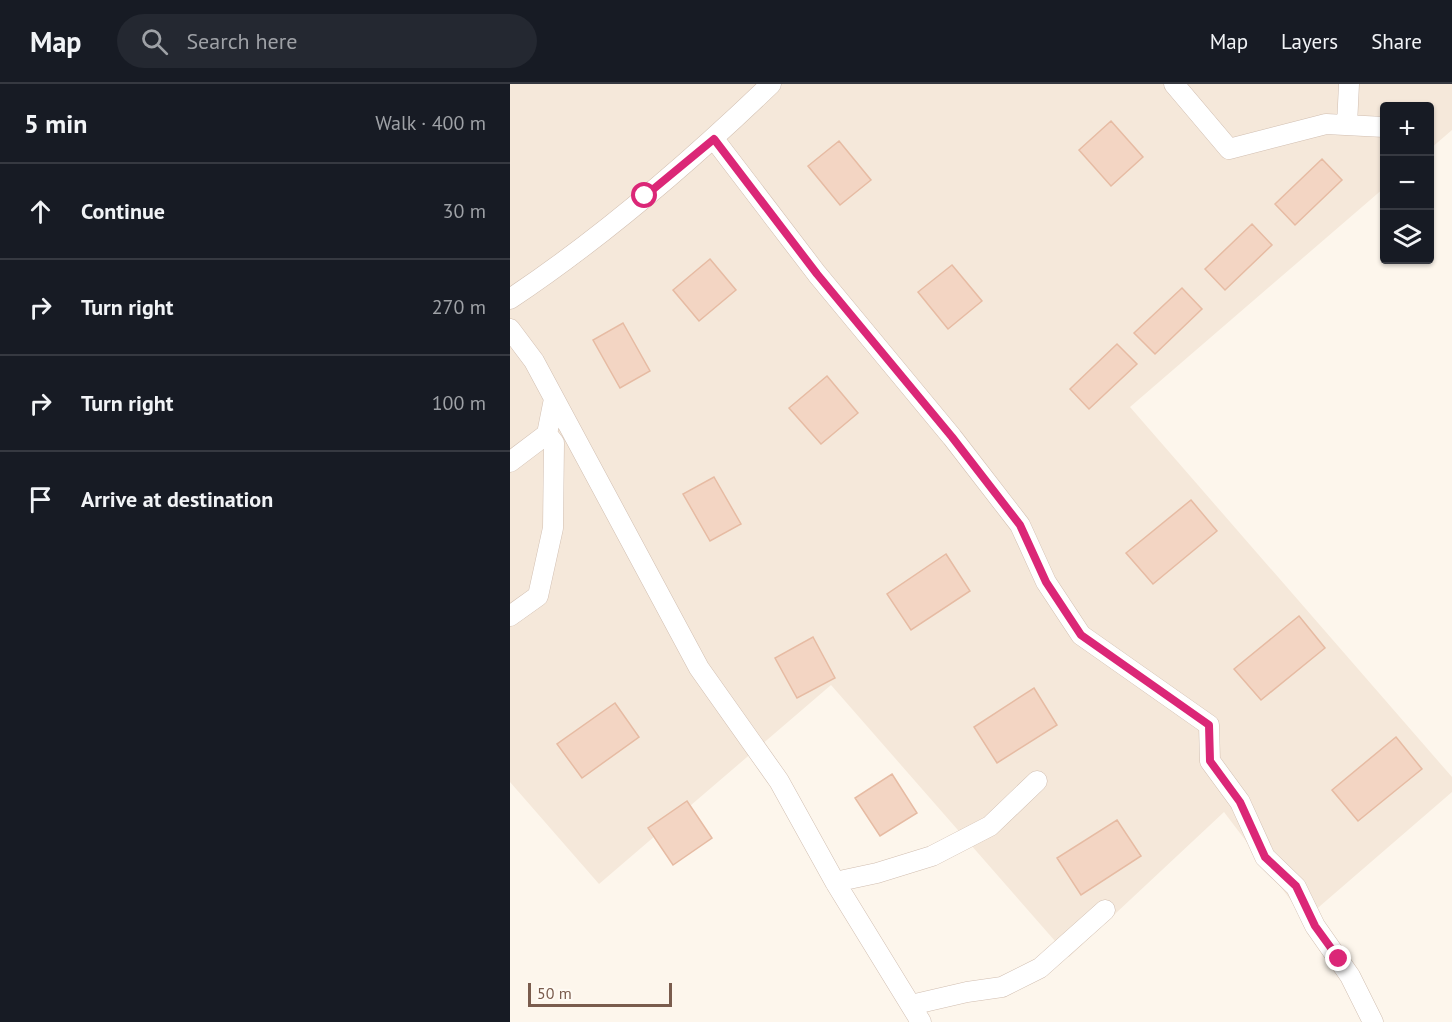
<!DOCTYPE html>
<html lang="en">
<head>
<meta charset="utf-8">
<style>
	body { margin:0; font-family:"PT Sans",sans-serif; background:#242831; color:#f1f3f6 }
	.controls { position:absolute; right:18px; top:18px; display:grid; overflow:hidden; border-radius:6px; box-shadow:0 2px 4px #0004 }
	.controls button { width:54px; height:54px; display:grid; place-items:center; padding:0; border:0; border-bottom:2px solid #363941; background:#171b24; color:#f1f3f6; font:30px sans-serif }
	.scale { position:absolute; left:18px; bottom:15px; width:144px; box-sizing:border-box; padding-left:6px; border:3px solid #7a5c4d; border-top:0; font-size:16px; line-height:21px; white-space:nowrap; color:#7a5c4d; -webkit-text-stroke:4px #fffaf3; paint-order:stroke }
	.stop { position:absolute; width:18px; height:18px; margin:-14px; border:4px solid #db2777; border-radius:50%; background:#fff }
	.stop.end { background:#db2777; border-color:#fff; box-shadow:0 2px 6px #0008 }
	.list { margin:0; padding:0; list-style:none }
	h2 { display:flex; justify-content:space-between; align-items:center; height:78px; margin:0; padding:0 24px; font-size:26px }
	h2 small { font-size:20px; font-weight:400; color:#9ea1a6 }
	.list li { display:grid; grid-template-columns:39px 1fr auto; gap:18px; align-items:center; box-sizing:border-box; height:96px; padding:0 24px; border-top:2px solid #363941 }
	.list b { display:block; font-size:22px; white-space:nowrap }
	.list em { font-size:20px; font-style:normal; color:#9ea1a6 }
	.icon { flex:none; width:33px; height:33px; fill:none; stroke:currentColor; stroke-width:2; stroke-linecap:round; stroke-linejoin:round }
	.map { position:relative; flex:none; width:942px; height:938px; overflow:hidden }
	header { display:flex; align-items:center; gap:36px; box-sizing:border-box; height:84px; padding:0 30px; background:#171b24; border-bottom:2px solid #363941 }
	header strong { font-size:28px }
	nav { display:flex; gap:33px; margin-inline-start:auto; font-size:21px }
	.search { width:420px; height:54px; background:#242831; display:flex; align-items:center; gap:15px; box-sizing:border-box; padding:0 21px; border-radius:33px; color:#9ea1a6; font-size:22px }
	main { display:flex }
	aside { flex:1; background:#171b24 }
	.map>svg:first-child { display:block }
	.residential { fill:#f5e8da }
	.building { fill:#f3d5c3; stroke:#e6bba3; stroke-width:1.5 }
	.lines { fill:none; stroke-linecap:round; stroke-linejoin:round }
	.street-casing { stroke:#d1beb0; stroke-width:21 }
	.street { stroke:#fff; stroke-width:20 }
	.route { stroke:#db2777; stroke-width:8 }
</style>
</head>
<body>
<header>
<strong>Map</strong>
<div class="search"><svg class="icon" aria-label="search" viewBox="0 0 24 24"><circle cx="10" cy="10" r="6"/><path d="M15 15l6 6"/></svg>Search here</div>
<nav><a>Map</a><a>Layers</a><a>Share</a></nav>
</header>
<main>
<aside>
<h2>5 min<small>Walk · 400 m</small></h2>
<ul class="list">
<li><svg class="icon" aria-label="ahead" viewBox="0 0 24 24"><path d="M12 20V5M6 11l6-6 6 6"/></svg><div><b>Continue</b></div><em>30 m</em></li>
<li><svg class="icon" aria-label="right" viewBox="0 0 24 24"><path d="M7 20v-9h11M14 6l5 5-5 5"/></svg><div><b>Turn right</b></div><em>270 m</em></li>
<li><svg class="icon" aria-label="right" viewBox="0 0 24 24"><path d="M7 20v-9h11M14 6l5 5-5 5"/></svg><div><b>Turn right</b></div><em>100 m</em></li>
<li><svg class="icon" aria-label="arrive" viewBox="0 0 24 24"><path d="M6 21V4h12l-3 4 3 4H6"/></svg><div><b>Arrive at destination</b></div></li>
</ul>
</aside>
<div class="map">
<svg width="942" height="938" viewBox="0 0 942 938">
	<rect width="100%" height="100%" fill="#fdf6ec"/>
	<!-- residential -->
	<path class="residential" d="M0,0H942V46L920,65V22H874V104L620,323L942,693V708L795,835L714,728L559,873L321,601L89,800L0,698Z"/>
	<!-- building -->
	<path class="building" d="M601,37L633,73L601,102L569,66Z
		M329,57L361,96L330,121L298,82Z
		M812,75L832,96L785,141L765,120Z
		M742,140L762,161L715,206L695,185Z
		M200,175L226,206L189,237L163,206Z
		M442,181L472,217L438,245L408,208Z
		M672,204L692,225L645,270L624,249Z
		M113,239L140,287L110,304L83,256Z
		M607,260L627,280L579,325L560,305Z
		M317,292L348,329L311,360L279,324Z
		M204,393L231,440L200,457L173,410Z
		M681,416L707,447L643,500L616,469Z
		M436,470L460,507L401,546L377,510Z
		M789,532L815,564L751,616L724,585Z
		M303,553L325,594L287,614L265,574Z
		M524,604L547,641L487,679L464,643Z
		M105,619L129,653L72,694L47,660Z
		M886,653L912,685L848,737L822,706Z
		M382,690L407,729L370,752L345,714Z
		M177,717L202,754L163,781L138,744Z
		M607,736L631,772L571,811L547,774Z"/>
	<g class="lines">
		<defs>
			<path id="street" d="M664,0L719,65L816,40L874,43
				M837,41L839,0
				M204,55L307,190L442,353L510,441L536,498L571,551L699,641L700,677L730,718L755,773L786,803L805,842L840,892L863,938
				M0,215C93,153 181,77 261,0
				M0,245L24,277L189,584L269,697L325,798L411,938
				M0,378L37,350
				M0,532L28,512L43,444L44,359L37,350L44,315
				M325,798L367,789L422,772L480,742L527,697
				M401,921L457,908L492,903L530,884L595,826"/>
		</defs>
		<!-- street casing -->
		<use href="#street" class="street-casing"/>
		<!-- street -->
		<use href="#street" class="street"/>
	</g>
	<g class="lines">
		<!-- route -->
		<path class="route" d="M135,112L204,55L307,190L442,353L510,441L536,498L571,551L699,641L700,677L730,718L755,773L786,802L805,842L829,875"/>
	</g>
</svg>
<div class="controls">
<button>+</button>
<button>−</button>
<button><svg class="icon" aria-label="layers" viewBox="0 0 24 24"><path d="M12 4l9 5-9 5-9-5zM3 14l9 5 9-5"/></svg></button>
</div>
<div class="scale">50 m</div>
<div class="stop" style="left:135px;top:112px"></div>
<div class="stop end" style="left:829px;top:875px"></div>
</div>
</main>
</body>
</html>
